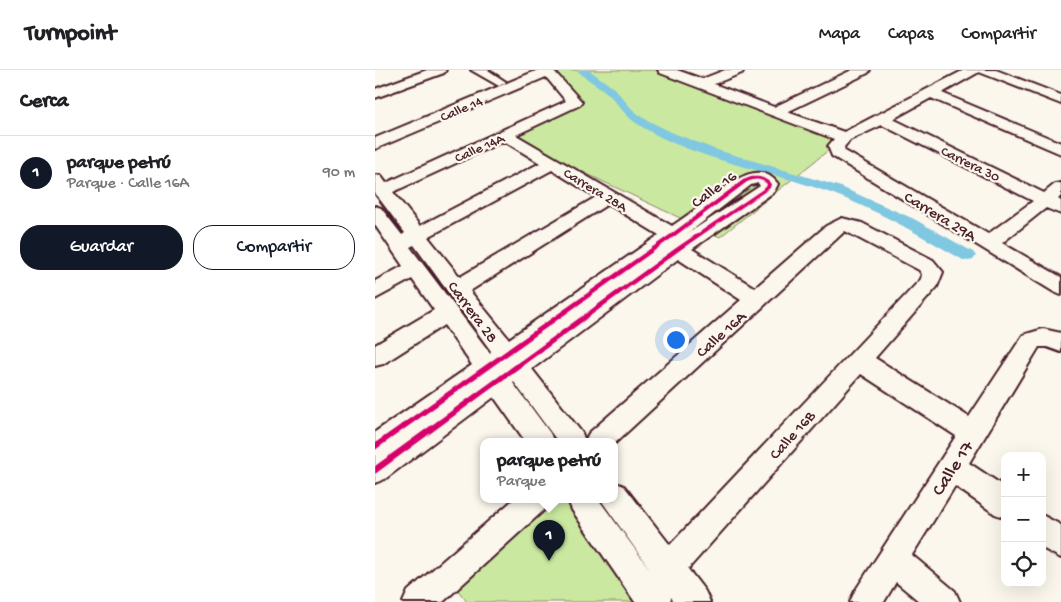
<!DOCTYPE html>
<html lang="es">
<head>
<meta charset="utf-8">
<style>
	body { margin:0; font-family:"Gochi Hand",sans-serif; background:#f6f6f6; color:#202124 }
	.controls { position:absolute; right:15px; bottom:15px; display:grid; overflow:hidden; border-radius:10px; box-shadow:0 5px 20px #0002 }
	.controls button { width:45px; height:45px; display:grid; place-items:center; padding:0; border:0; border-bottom:1px solid #e0e0e0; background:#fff; color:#202124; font:25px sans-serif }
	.you { position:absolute; left:300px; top:269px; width:18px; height:18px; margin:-12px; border:4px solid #fff; border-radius:50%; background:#1a73e8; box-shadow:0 0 0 8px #1a73e833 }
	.badge { display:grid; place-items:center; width:32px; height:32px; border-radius:50%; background:#111827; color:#fff; font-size:16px; font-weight:700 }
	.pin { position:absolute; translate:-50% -41px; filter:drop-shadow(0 1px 2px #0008) }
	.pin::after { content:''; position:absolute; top:26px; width:18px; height:15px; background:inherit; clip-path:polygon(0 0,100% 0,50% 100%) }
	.popup { position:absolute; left:105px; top:368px; width:138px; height:65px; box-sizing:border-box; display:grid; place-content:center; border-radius:10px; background:#fff; filter:drop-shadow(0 1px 4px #0005); font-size:16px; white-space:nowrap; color:#757577 }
	.popup b { font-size:19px; color:#202124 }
	.popup::after { content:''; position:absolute; left:50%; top:100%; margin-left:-10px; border:10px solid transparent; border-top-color:#fff }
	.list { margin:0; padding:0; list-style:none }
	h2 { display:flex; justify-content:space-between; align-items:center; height:65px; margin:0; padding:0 20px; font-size:21px }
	h2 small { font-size:16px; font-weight:400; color:#757577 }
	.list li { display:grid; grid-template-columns:32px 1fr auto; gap:15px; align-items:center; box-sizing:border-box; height:75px; padding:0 20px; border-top:1px solid #e0e0e0 }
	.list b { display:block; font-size:19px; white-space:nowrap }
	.list p { margin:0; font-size:16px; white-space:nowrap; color:#757577 }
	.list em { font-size:16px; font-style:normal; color:#757577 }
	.actions { display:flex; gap:10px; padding:15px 20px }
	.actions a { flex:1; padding:11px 0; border:1px solid #111827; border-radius:20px; text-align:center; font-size:18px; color:#111827 }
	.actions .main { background:#111827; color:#fff }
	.icon { flex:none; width:28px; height:28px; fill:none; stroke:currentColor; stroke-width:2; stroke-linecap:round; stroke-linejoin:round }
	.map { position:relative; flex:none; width:686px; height:532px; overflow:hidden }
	header { display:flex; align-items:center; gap:30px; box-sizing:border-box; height:70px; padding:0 25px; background:#fff; border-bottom:1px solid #e0e0e0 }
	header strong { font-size:24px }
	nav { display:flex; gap:28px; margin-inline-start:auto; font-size:18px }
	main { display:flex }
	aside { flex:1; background:#fff }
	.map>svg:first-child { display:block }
	.green { fill:#cae89f; stroke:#8a8465 }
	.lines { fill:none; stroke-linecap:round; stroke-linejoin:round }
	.canal { fill:#80c7e1; fill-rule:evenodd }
	.minor-casing { stroke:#4a1f2b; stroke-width:4 }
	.minor { fill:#fbf7ec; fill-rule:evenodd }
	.cycleway-casing { stroke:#fbf7ec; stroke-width:3 }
	.cycleway { fill:#d6006c; fill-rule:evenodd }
	.labels { text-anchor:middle; stroke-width:4.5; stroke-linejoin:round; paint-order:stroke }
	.far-street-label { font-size:14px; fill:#4a1f2b; stroke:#fbf7ec }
	.street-label { font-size:16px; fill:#4a1f2b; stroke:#fbf7ec }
	.near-street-label { font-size:19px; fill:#4a1f2b; stroke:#fbf7ec }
</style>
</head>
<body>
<header>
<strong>Turnpoint</strong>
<nav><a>Mapa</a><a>Capas</a><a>Compartir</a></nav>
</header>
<main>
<aside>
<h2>Cerca<small></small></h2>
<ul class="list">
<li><span class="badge">1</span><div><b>parque petrú</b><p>Parque · Calle 16A</p></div><em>90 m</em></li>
</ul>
<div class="actions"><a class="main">Guardar</a><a>Compartir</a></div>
</aside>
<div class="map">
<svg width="686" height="532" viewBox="0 0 686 532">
	<rect width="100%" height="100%" fill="#fbf7ec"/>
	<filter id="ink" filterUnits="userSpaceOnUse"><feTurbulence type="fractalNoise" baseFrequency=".02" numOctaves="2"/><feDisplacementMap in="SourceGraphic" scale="10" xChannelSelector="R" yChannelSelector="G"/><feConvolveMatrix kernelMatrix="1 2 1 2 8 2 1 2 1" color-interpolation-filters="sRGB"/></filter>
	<g filter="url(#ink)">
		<!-- green -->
		<path class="green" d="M172,0H290L470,67L345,167L130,65L199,32Z
			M176,430H197L266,532H92L82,519L138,464Z"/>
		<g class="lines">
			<!-- canal -->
			<path class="canal" d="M202,0H214L240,19L256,38L268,48L296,62L339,79L466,117L539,149L598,182L601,186L598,190L593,191L588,190C545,165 502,140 456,123C392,99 319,91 261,53C249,45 242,32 232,23C223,15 210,9 202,0Z"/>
			<defs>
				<path id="minor" d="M52,0H71L69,3L0,28V19Z
					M96,0H113L131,12L124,16Z
					M163,0H178L207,32L205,35L141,65L297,156C310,147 323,138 335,128C353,115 384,87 403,114L399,122L317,179L380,218L451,156L467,148L487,153L558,190L568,202L562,217L500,288L594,347L648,265L668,259L686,263V282L672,277H664L594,393L630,417V448L620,444L580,416L537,485L580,521L585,532H545L521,512L509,532H475L480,521L581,366L486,304L313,499L330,521L335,532H299L296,527L295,532H260L197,440L193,430H224L276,501L226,430H239V412L249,416L295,475L546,209L547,204L544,200L470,161L239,374V372H183L139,312L138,313L175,363L179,372H151L119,327L10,409L0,413V362L97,295L69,255L8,294L0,296V275L59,240L37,209L0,229V211L28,196L0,155V136L6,138L27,165L30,163L0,123V105L6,106L11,113L191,31L171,7L0,79V68ZM129,71L165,93L45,156L18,122ZM177,100L221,127L85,207L53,167ZM383,113L385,116L312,164L376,115ZM233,134L284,165L134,269L95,221ZM39,175L116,281L115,283L35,177ZM303,189L366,230L214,363L210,371L207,363L157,299Z
					M283,0H302L327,9L350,0H369L367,3L339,14L399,37L477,0H495L493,3L412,42L469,62L589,0H621L686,25V34L604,2L567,23L686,73V84L556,28L518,49L669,123L680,114L686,113V126L683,129L686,131V144L671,138L627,173L686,207V225L679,222L457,86L453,76L459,69L285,3ZM507,55L658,131L613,164L470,81L469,77L475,70Z
					M138,430H173L169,440L68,532H28L33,521Z
					M667,445L686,455V488L667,478Z"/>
			</defs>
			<!-- minor casing -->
			<use href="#minor" class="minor-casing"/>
			<!-- minor -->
			<use href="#minor" class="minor"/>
			<defs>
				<path id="cycleway" d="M376,107C385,106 391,108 396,114L395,118L305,180L0,404V396L301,178L391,117L392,114C385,108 379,109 372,112L300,166L0,380V373L296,164L368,110Z"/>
			</defs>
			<!-- cycleway casing -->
			<use href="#cycleway" class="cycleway-casing"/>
			<!-- cycleway -->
			<use href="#cycleway" class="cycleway"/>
		</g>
	</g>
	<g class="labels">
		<!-- far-street labels -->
		<g class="far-street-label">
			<text transform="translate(86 38) rotate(-23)" y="5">Calle 14</text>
			<text transform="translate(104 77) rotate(-24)" y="5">Calle 14A</text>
			<text transform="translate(596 93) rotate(26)" y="5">Carrera 30</text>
			<text transform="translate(221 119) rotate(31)" y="5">Carrera 28A</text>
		</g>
		<!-- street labels -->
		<g class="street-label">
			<text transform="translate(338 118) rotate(-36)" y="6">Calle 16</text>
			<text transform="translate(566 145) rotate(31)" y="6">Carrera 29A</text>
			<text transform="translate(99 241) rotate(53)" y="6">Carrera 28</text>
			<text transform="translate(345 263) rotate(-42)" y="6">Calle 16A</text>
			<text transform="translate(416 364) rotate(-48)" y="6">Calle 16B</text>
		</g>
		<!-- near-street labels -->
		<g class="near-street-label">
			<text transform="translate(576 397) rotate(-57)" y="7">Calle 17</text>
		</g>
	</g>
</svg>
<div class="controls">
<button>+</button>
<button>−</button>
<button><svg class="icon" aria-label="locate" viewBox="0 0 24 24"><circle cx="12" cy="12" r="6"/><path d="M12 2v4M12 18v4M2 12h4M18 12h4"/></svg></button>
</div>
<div class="you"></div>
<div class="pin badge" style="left:174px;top:491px">1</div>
<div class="popup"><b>parque petrú</b>Parque</div>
</div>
</main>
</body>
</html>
